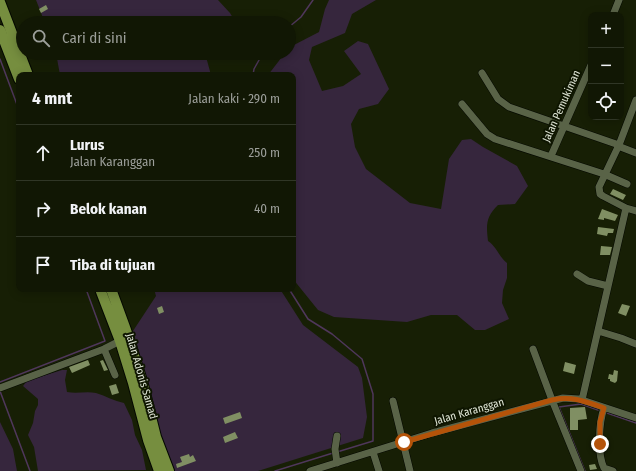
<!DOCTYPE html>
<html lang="id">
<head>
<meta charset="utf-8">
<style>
	body { margin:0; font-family:"Fira Sans Condensed",sans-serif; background:#1e2413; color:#f1f3f6 }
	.controls { position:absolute; right:12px; top:12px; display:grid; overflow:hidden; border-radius:8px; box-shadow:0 2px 10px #0003 }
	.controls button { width:36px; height:36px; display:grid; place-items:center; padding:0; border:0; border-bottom:1px solid #303626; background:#111704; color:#f1f3f6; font:20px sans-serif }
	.stop { position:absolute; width:12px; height:12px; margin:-9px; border:3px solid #b45309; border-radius:50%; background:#fff }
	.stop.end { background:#b45309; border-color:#fff; box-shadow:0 1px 4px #0008 }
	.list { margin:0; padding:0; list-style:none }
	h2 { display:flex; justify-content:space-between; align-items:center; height:52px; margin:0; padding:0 16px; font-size:17px }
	h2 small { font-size:13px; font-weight:400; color:#9c9f9a }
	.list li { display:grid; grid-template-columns:26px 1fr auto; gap:12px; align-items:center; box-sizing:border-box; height:56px; padding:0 16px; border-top:1px solid #303626 }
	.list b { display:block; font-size:15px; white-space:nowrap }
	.list p { margin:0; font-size:13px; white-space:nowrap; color:#9c9f9a }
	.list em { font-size:13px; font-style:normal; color:#9c9f9a }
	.icon { flex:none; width:22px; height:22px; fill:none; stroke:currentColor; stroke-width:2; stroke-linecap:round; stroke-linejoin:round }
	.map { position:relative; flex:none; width:636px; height:471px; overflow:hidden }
	.search { position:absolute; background:#111704; box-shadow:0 2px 10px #0003; left:16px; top:16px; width:280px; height:44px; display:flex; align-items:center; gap:10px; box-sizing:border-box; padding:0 14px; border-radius:22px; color:#9c9f9a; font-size:15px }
	.panel { position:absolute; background:#111704; box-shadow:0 2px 10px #0003; left:16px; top:72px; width:280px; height:220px; border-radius:8px }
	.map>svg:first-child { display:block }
	.green { fill:#36263d }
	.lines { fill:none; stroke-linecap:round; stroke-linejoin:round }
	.stream { stroke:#4f375b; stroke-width:1.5 }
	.building { fill:#808f63 }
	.minor-casing { stroke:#040800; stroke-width:8 }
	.highway-casing { stroke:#040800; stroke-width:12 }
	.minor { stroke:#596347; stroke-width:7 }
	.highway { stroke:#768e3f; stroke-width:10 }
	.route { stroke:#b45309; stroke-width:5 }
	.labels { text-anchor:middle; stroke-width:4; stroke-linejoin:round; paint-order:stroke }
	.street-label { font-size:11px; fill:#dee4d4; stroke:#0e1500 }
</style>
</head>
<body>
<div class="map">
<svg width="636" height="471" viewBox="0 0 636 471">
	<rect width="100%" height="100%" fill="#171f05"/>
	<!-- green -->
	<path class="green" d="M36,0H218L230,13L236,23H45Z
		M329,0H376L352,14L345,33L312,47L309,60L322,91L343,86L361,74L344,51L358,41L368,44L389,89L378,104L359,109L351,124L355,147L366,169L410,203L441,209L449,159L462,140L471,139L483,147L517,166L528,186L515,204L498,205C486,217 486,224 488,241C497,247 499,257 507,263V278L503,290L502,303L509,319L485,330H475L457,315H431L407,322L334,317L318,310L293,279V75H268L285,53H289V49L292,46L319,32L325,9Z
		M56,53H205L211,75H60Z
		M154,289H280L303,325L358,367L362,378L367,417L363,438L258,471H175L155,421L148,384L131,334L156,296Z
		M62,370H67L65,380L67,392C77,394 86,391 96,393C106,396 114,401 124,403L132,420L135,435L142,450L146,470L38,471L34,447L28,435L33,423L35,411L38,405V399L23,386L27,381Z
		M0,422L13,449L17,471H0Z"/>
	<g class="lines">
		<!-- stream -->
		<path class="stream" d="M289,27L301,17L313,0
			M0,59L19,110
			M253,75L254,69L263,53
			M289,289L308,319L332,334L362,359L373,394V441L337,452
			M0,382L105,341L86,289
			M0,391L30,471
			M607,413L636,423
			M275,471L333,453
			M585,471L559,407L581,404L598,410"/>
	</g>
	<!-- building -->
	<path class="building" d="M46,5L48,9L41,13L39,9Z
		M613,189L626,195L623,200L610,194Z
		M602,209L618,215L615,221L604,218V220L598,219Z
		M598,227L614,229L613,233H608L607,236L597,234Z
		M601,246L612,247L610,255H600Z
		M622,304L630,306L626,316L618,313Z
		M162,306L164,312L159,314L157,308Z
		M88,360L90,365L72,373L69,367Z
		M103,360L108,370L104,371L100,361Z
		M565,362L576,365L574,374L563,371Z
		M614,370L618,371L617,381L615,383L610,381V379H608L609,374L613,375Z
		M116,384L119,393L112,395L109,386Z
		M585,407L587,419L578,420V430H570V408Z
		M240,412L242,418L225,424L223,418Z
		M235,432L238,438L225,443L223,437Z
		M189,454L190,457L193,455L196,461L177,468L176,464L182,462L180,457Z
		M595,464L597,469L590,470L589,465Z"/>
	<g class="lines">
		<defs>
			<path id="minor" d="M613,15L619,0
				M482,73L498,99L509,107L619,145
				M462,104L487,134L495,139L604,174L627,184
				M618,146L636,153
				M551,156L591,65
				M626,208L603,196L600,194L599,187L619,145L636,100
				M577,274L588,281L608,286
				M598,331L621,338L636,344
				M104,349L115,375
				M533,349L552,400L581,471
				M0,388L104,349L120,341
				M582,400L626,208L636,211
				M393,401L410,471
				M604,408C599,422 597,454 604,468L613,471
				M337,436L335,449L337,463
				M373,452L379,471
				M310,471L432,433L563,398L579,399L636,418"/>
			<path id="highway" d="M0,2L28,75
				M0,30L19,79
				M100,289L120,341L133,383L148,440L159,471
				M111,289L126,330L142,381L156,437L169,471"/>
		</defs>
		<!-- minor casing -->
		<use href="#minor" class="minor-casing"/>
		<!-- highway casing -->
		<use href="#highway" class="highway-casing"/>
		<!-- minor -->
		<use href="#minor" class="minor"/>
		<!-- highway -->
		<use href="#highway" class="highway"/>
	</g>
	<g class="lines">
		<!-- route -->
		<path class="route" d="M404,442L552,400C572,396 584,401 604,408L600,422V444"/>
	</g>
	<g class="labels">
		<!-- street labels -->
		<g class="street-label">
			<text transform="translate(561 106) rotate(-66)" y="4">Jalan Pemukiman</text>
			<text transform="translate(142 376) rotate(74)" y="4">Jalan Adonis Samad</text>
			<text transform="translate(469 411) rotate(-16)" y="4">Jalan Karanggan</text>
		</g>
	</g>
</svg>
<div class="controls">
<button>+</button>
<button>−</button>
<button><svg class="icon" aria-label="locate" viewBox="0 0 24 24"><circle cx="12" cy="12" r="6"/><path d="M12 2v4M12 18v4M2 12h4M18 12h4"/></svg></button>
</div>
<div class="stop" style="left:404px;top:442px"></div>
<div class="stop end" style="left:600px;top:444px"></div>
<div class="search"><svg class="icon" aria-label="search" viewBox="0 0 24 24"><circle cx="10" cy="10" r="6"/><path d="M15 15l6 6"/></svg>Cari di sini</div>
<section class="panel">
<h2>4 mnt<small>Jalan kaki · 290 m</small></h2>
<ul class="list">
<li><svg class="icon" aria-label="ahead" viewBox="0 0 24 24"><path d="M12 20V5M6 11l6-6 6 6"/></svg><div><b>Lurus</b><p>Jalan Karanggan</p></div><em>250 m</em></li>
<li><svg class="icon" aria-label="right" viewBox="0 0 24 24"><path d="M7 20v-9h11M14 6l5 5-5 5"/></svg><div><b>Belok kanan</b></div><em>40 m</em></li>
<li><svg class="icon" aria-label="arrive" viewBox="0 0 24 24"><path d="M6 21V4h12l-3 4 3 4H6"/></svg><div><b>Tiba di tujuan</b></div></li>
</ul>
</section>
</div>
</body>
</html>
